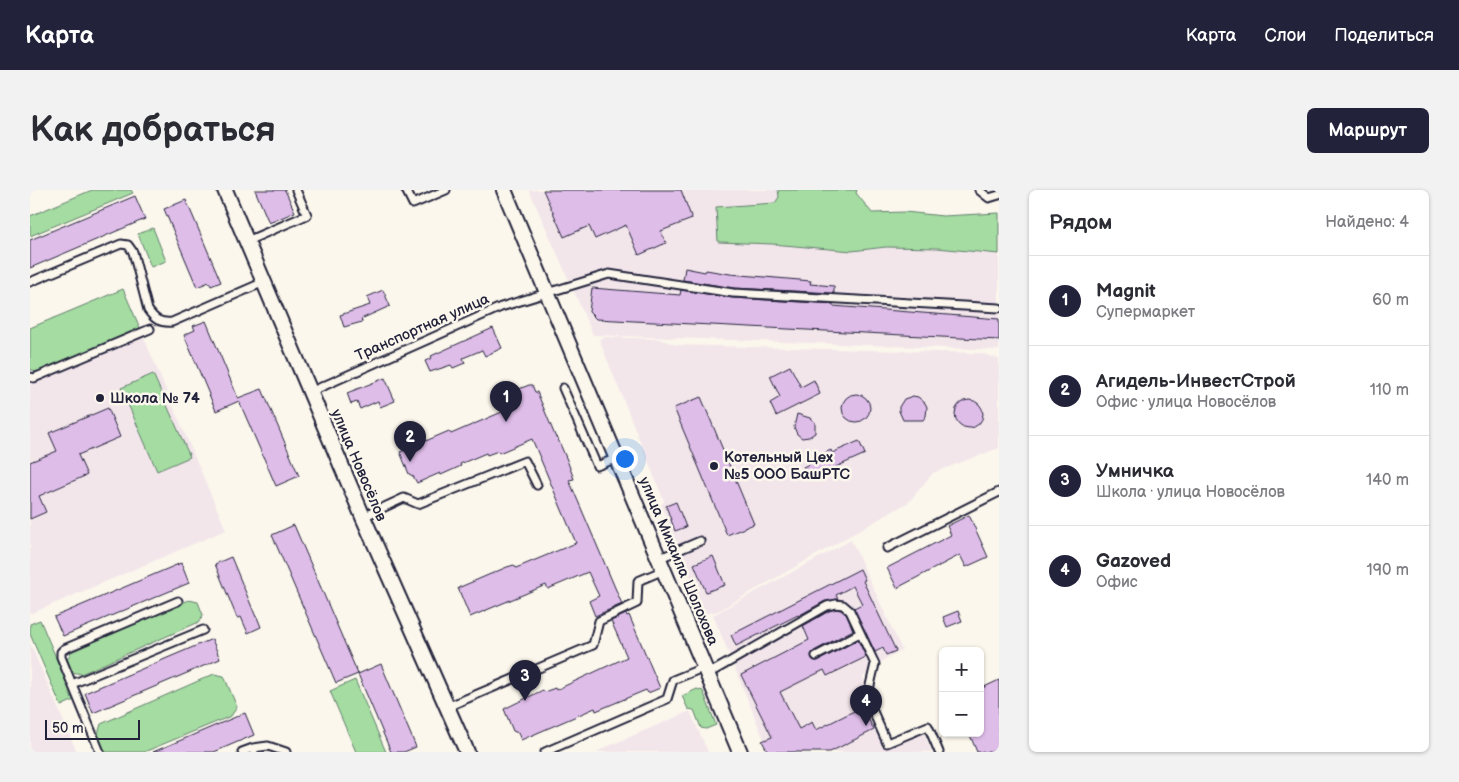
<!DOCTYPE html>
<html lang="ru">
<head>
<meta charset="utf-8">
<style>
	body { margin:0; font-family:"Balsamiq Sans",sans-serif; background:#f2f2f3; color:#2b2b33 }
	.controls { position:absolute; right:15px; bottom:15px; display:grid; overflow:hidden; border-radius:8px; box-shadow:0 1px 4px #0004 }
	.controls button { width:45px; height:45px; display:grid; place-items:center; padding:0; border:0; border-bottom:1px solid #e1e1e2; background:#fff; color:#2b2b33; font:25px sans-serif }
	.scale { position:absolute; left:15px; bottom:12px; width:95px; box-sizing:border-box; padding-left:5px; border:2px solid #22223b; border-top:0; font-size:14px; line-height:18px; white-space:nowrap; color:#22223b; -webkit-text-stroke:4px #fbf7ec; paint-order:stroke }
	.you { position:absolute; left:594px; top:268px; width:18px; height:18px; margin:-12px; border:4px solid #fff; border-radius:50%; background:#1a73e8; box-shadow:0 0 0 8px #1a73e833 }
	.badge { display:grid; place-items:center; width:32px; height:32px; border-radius:50%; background:#22223b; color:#fff; font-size:16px; font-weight:700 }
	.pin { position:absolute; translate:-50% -41px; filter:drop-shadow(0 1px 2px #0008) }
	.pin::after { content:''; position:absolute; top:26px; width:18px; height:15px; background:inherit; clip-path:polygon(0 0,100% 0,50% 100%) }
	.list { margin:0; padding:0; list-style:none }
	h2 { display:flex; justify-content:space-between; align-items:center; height:65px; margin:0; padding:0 20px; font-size:21px }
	h2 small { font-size:16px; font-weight:400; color:#7c7c81 }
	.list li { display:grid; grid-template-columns:32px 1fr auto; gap:15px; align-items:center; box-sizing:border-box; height:90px; padding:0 20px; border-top:1px solid #e1e1e2 }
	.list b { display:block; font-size:19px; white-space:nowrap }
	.list p { margin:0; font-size:16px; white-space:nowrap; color:#7c7c81 }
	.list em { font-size:16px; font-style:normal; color:#7c7c81 }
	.map { position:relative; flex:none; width:969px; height:562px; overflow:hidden; border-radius:8px }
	header { display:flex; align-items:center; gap:30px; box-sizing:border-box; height:70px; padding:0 25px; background:#22223b; color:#fff }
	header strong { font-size:24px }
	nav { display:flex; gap:28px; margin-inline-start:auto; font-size:18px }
	.intro { display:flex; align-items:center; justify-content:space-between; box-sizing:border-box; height:120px; padding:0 30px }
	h1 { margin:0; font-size:35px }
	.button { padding:12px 22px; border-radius:8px; background:#22223b; color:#fff; font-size:18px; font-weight:700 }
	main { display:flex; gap:30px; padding:0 30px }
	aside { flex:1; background:#fff; border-radius:8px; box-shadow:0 1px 4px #0004 }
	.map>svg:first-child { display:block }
	.built { fill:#f3e6eb }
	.green { fill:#a4dca1; stroke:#637f6e }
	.building { fill:#dfbde9; stroke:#22223b }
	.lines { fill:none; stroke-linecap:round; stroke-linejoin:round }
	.lane-casing { stroke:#22223b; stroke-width:11 }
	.street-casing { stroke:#22223b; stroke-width:18 }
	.lane { stroke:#fbf7ec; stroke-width:7 }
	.street { stroke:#fbf7ec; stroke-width:14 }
	.poi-dot { fill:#22223b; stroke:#fbf7ec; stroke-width:2 }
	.labels { text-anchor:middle; stroke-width:5; stroke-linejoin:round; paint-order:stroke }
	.street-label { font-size:15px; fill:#22223b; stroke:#fbf7ec }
	.poi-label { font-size:15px; font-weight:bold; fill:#22223b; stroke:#fbf7ec; text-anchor:start }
</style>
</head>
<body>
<header>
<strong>Карта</strong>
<nav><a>Карта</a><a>Слои</a><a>Поделиться</a></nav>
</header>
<div class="intro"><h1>Как добраться</h1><a class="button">Маршрут</a></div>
<main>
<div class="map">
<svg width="969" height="562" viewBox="0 0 969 562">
	<rect width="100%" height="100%" fill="#fbf7ec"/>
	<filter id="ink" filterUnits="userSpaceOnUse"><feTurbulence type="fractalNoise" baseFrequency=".02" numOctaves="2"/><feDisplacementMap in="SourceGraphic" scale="10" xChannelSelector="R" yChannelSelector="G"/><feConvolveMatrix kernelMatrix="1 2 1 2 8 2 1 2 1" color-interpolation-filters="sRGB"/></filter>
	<g filter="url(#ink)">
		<!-- built -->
		<path class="built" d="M499,0H748L749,7L745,13L686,17L742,54L822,61L856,57L907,58L969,64V160L563,145Z
			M93,99L196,340L0,424V138Z
			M576,147L629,149L647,155L950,163L969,169V258L903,283L879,312L688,421L675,424L631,315L634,311L569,149Z
			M821,350L872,460L855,469L833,487L855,558L893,541L902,562H739L683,425Z
			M0,453L47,562H0Z
			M660,521L678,562H566L581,555Z"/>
		<!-- green -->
		<path class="green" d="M62,0H101L103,3L0,46V26Z
			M748,0H827L826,3L842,23L875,22L913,26L969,23V64L907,58L856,57L822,61L742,54L688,52L686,17L745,13L749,7Z
			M123,38L136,71L121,77L108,44Z
			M93,99L110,138L6,182L0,179V138Z
			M123,184L160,267L127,281L91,198Z
			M159,410L168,412L173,425L169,432L51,484L42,482L37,470L41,462Z
			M10,430L44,510L31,516L0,444V434Z
			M184,484L194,486L207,517L201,526L114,562H74L68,544L71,534Z
			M325,490L356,562H326L300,501Z
			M667,499L673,501L686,535L676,539L671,538L664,520L658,519L652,506Z"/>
		<!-- building -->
		<path class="building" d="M225,0H255L265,22L239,33Z
			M513,0H651L662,29L631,41L636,53L609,65L596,35L565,49L559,36L534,47Z
			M105,6L115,29L0,78V50Z
			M156,10L191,92L181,96L179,92L167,97L134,19Z
			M655,78L675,82L676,80L700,84L781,91L780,94L804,96V103L704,98L653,90Z
			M562,98L650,105L651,100L703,108L803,114V116L969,129V150L566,129L559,122Z
			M353,100L360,116L331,129L332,132L314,137L310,125L340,115L337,107Z
			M176,131L208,208L232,199L269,286L246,296L209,211L186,221L154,145L165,140L163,136Z
			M463,138L472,158L455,166L452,160L433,168L435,173L423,178L421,175L400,182L395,171L402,168L401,166Z
			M760,176L771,197L784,190L790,204L746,226L740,213L750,207L740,186Z
			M355,188L365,211L350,217L348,211L330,219L327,212L321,214L317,203Z
			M499,195H502L505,202H507L526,248L527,247L537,270L544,289L539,290L592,414L565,426L559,411L569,406L558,382L518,399L516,395L440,427L428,398L477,377L484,375L486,378L546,353L502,249L469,263L468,261L457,265L456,263L430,274L431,276L411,285L410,283L387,293L383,286L379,284L370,262L419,241L421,244L488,215L482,202Z
			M812 218a14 14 0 1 1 28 0a14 14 0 1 1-28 0Z
			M883,206L888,207L895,213L897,217L896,226L893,230H873L869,221V217L874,209Z
			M671,207L724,334L697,345L644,218Z
			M925 224a14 14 0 1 1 28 0a14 14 0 1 1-28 0Z
			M78,218L90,247L48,265L57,285L9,306L16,322L0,329V272L27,261L19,243Z
			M767,224L780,228L785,232V243L779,247L772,248L767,244L764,237Z
			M829,251L835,264L779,289L773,277L788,270L786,267L801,260L802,263Z
			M646,312L656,337L645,341L636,316Z
			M939,325L958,367L936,377L930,365L867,398L857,378L921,345L917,336Z
			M264,335L328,484L306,493L242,345Z
			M683,366L695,395L676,402L664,374Z
			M201,367L226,427H227L231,437L218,443L211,427L207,428L185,374Z
			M151,373L159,393L33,446L24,427Z
			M830,379L835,390L833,391L866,461L856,465L853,458L845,462L824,418L832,414L823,396L806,405L808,409L795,411L768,426V425L706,456L701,445Z
			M806,419L811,420L816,424L823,440L784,461L781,465L782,469L785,471H788L828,450L836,467L797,486L794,480L750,502L769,539L782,532L786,540L832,517L844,540L800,562H738L732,551L742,547L711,485L779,450L773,436L799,421Z
			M928,421L932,431L917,437L913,427Z
			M596,424L597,426L599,425L630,498L618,503L616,500L566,521L565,518L491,550L488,543L483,541L474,519L513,500L514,502L525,498L526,500L597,467L581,431Z
			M182,449L190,469L63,523L55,503Z
			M351,474L386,557L374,562H361L328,484Z
			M969,490V562H947L939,543H950V499Z
			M215,523L224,545L184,562H123Z"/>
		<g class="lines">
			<defs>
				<path id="lane" d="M376,0L383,14L416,0
					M949,0L959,8L969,5
					M217,51L277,25L266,0
					M0,92L91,54L98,55L103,62L118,120C125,130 130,133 142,132L234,92
					M0,187L4,188L120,139
					M533,198L567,276L587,268
					M280,202L471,117L579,84L703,103L969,118
					M333,327L374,308L388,314L495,271L507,295
					M857,358L969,302
					M630,368L670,351
					M148,411L34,459L31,462V467L42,494L173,440
					M786,466L830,443
					M678,484L797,416L806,414L813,415L820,421L845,474L837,508L857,553L898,536L909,562
					M42,494L70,562
					M417,517L563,455L569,431L607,413L608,391L634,380
					M223,558L238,556L256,562
					M212,562L223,558L224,561
					M515,562L637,509L643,490L675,477"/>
				<path id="street" d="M195,0L333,327L437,562
					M474,0L710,562"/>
			</defs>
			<!-- lane casing -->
			<use href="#lane" class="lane-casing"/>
			<!-- street casing -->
			<use href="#street" class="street-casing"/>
			<!-- lane -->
			<use href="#lane" class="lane"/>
			<!-- street -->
			<use href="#street" class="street"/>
		</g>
	</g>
	<!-- markers -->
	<g class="poi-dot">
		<circle cx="70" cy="208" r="5"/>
		<circle cx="684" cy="276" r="5"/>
	</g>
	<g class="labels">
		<!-- street labels -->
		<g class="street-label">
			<text transform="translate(392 137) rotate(-24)" y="5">Транспортная улица</text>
			<text transform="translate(329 275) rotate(67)" y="5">улица Новосёлов</text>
			<text transform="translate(649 371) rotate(67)" y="5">улица Михаила Шолохова</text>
		</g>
		<!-- poi labels -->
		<g class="poi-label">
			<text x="80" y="213">Школа № 74</text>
			<text x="694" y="272">Котельный Цех<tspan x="694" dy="17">№5 ООО БашРТС</tspan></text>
		</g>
	</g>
</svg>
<div class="controls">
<button>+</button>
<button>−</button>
</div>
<div class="scale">50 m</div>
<div class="you"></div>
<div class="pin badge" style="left:476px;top:232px">1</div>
<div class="pin badge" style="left:380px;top:272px">2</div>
<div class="pin badge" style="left:495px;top:511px">3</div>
<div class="pin badge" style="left:836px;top:536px">4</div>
</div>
<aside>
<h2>Рядом<small>Найдено: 4</small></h2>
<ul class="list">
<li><span class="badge">1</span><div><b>Magnit</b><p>Супермаркет</p></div><em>60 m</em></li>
<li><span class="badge">2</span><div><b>Агидель-ИнвестСтрой</b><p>Офис · улица Новосёлов</p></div><em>110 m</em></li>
<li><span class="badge">3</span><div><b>Умничка</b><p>Школа · улица Новосёлов</p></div><em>140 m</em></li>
<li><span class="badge">4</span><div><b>Gazoved</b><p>Офис</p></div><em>190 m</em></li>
</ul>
</aside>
</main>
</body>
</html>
